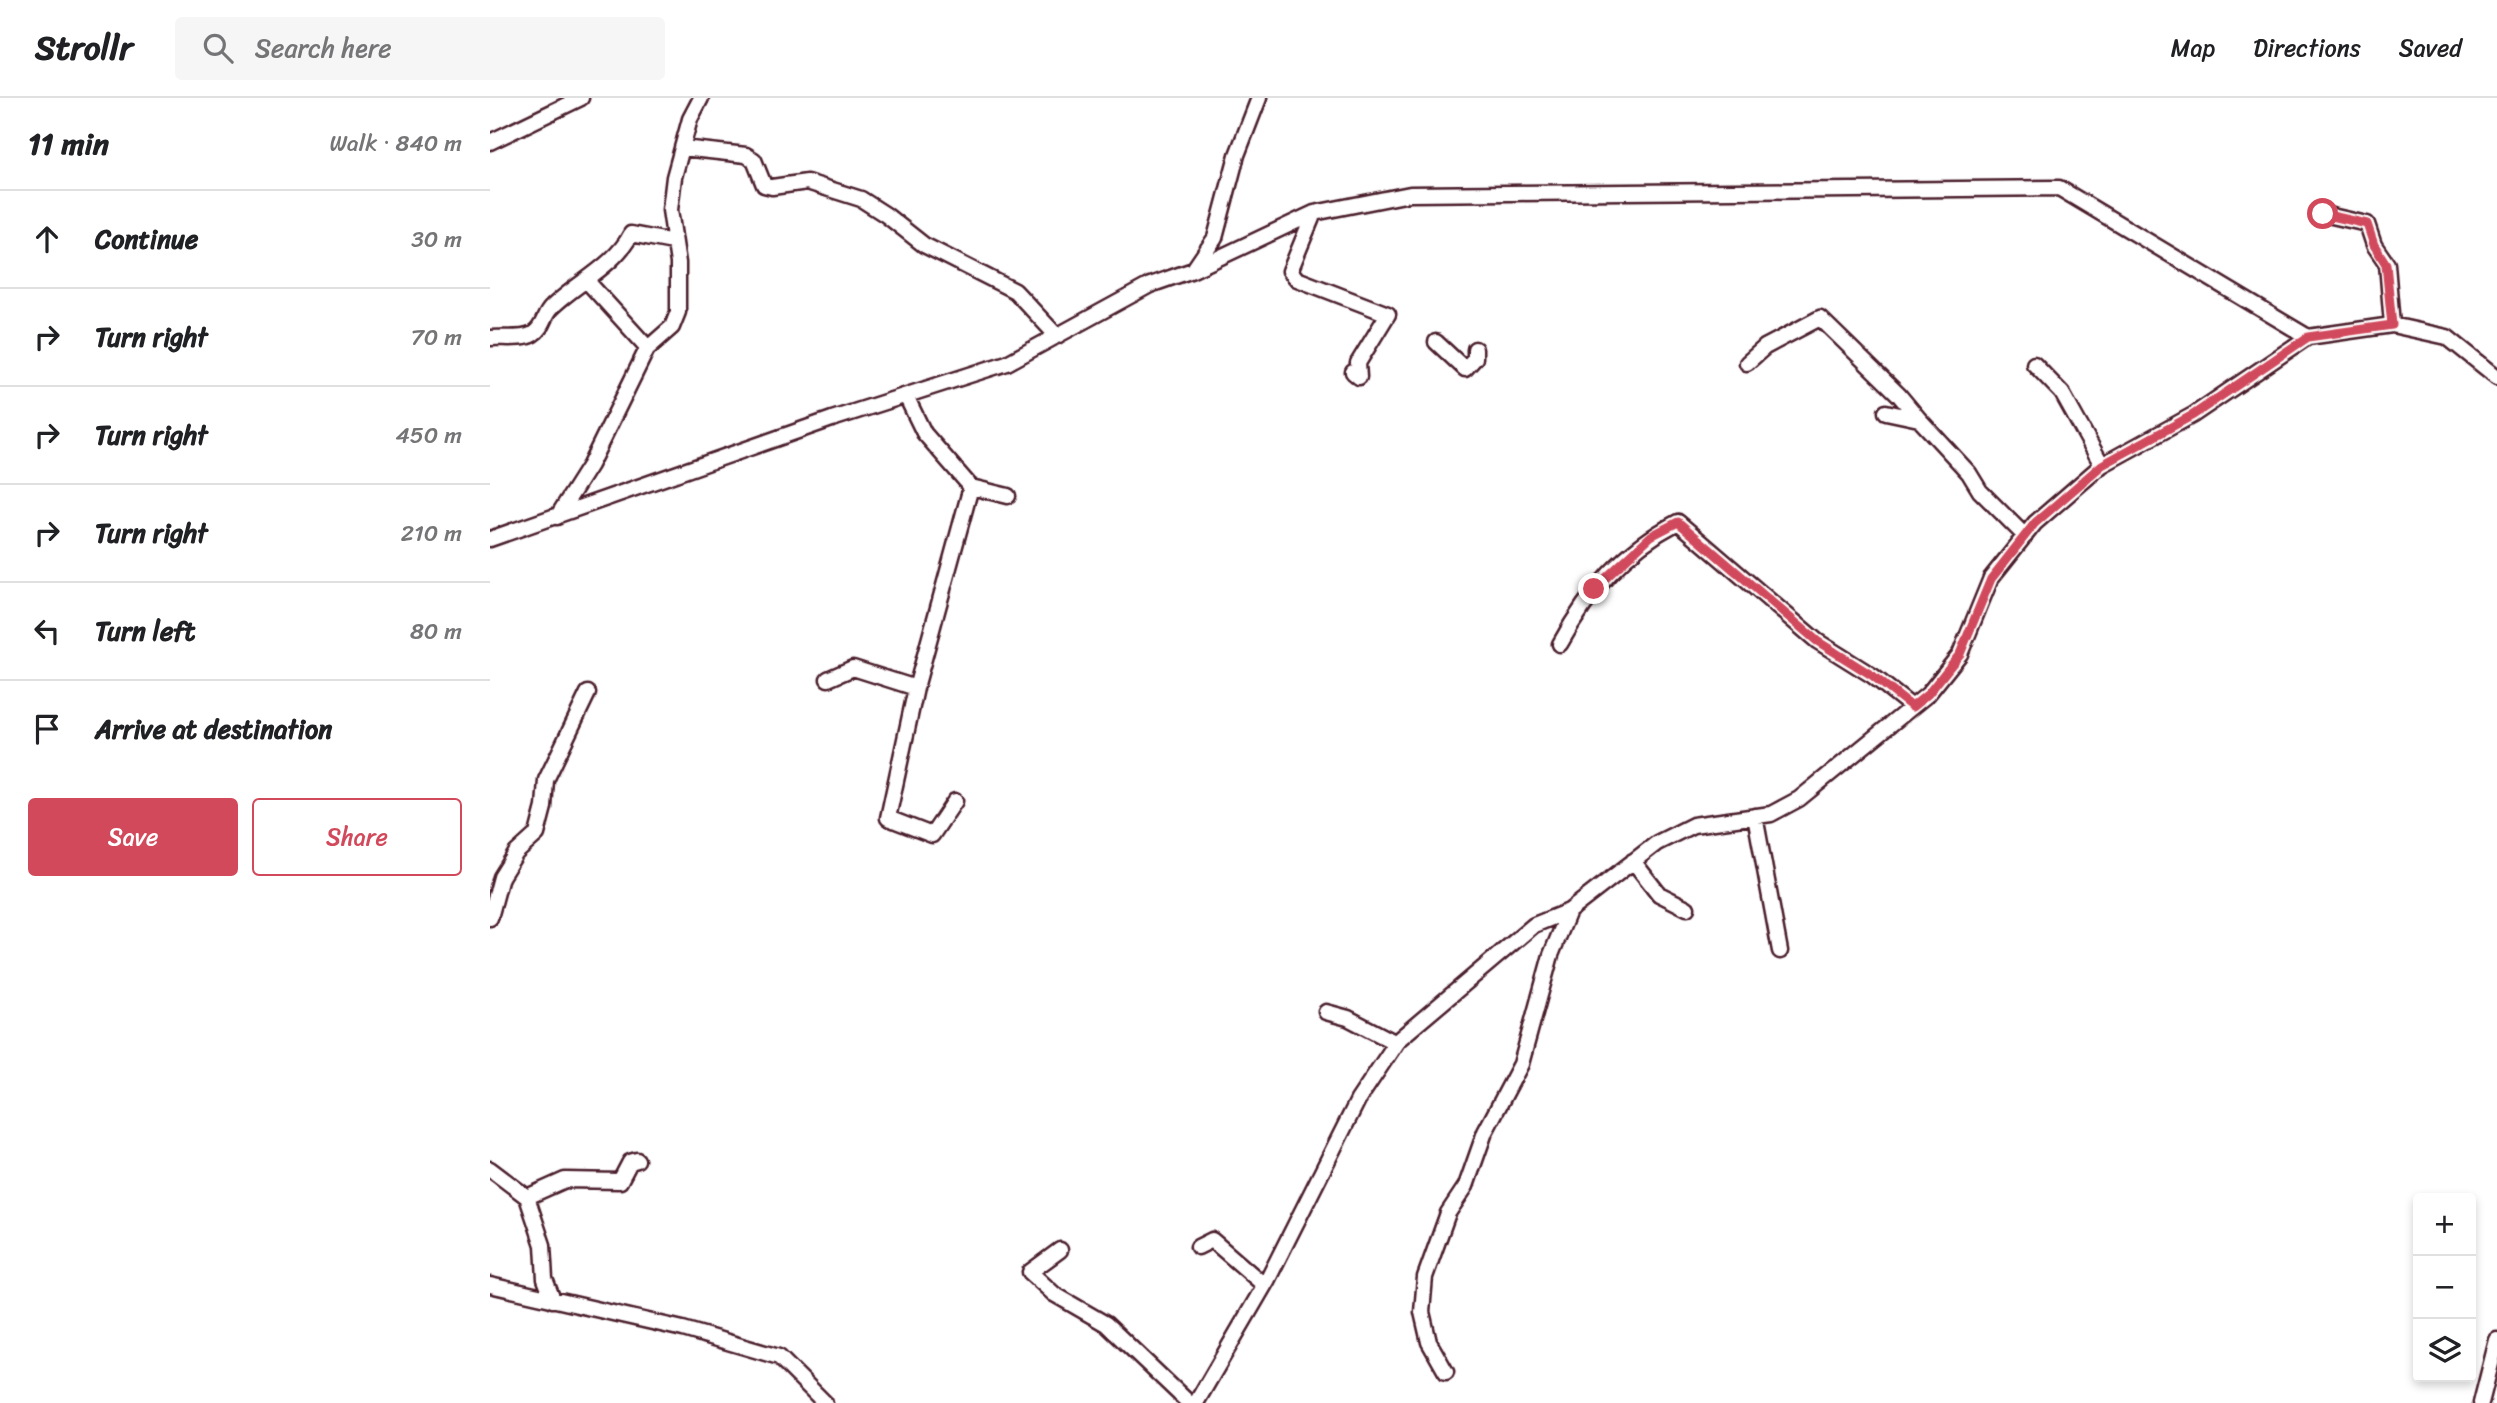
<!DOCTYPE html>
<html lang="en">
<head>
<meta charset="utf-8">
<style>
	body { margin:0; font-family:Sriracha,sans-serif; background:#f6f6f6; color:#202124 }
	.controls { position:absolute; right:21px; bottom:21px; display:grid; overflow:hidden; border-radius:7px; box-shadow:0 4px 10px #0003 }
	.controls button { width:63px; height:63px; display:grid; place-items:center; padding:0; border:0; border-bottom:2px solid #e0e0e0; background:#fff; color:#202124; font:35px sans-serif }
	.stop { position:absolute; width:21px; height:21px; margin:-16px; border:5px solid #d1495b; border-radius:50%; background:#fff }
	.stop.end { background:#d1495b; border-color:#fff; box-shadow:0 2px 7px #0008 }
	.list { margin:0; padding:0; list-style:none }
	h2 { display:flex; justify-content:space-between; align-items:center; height:91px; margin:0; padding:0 28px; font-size:30px }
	h2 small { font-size:23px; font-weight:400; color:#757577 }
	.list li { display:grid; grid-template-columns:46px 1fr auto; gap:21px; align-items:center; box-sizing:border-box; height:98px; padding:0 28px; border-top:2px solid #e0e0e0 }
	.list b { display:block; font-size:26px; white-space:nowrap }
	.list em { font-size:23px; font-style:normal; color:#757577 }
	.actions { display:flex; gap:14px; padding:21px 28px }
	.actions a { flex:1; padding:16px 0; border:2px solid #d1495b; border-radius:7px; text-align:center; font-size:24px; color:#d1495b }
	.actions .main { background:#d1495b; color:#fff }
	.icon { flex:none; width:38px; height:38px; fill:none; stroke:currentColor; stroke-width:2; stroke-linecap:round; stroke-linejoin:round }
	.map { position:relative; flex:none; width:2007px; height:1305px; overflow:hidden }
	header { display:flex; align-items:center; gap:42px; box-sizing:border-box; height:98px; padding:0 35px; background:#fff; border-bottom:2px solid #e0e0e0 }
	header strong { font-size:33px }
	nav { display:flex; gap:38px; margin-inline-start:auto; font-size:24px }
	.search { width:490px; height:63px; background:#f6f6f6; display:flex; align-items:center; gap:18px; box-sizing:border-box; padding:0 24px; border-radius:7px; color:#757577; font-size:26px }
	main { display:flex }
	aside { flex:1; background:#fff }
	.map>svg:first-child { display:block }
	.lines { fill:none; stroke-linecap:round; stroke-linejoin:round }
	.minor-casing { stroke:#4a1f2b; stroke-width:19 }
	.minor { stroke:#fff; stroke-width:14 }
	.route { stroke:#d1495b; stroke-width:9 }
</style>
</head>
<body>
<header>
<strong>Strollr</strong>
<div class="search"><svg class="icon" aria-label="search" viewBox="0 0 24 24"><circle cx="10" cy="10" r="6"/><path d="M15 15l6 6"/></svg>Search here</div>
<nav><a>Map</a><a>Directions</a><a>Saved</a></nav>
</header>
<main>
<aside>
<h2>11 min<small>Walk · 840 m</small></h2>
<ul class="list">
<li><svg class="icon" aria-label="ahead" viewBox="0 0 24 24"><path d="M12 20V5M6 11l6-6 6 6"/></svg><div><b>Continue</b></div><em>30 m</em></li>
<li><svg class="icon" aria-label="right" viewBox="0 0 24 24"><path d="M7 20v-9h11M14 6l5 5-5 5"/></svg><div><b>Turn right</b></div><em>70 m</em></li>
<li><svg class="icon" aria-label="right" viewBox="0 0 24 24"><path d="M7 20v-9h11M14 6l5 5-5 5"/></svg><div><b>Turn right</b></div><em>450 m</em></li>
<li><svg class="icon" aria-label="right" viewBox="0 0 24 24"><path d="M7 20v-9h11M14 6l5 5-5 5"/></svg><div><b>Turn right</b></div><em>210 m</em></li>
<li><svg class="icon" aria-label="left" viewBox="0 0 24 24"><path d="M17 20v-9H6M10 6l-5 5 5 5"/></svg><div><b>Turn left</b></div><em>80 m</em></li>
<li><svg class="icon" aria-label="arrive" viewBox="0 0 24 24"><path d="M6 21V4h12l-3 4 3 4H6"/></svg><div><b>Arrive at destination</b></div></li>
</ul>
<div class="actions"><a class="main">Save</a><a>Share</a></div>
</aside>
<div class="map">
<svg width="2007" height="1305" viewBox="0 0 2007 1305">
	<rect width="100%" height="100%" fill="#fff"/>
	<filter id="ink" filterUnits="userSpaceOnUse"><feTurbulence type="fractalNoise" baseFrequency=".0143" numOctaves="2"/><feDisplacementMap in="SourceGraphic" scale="14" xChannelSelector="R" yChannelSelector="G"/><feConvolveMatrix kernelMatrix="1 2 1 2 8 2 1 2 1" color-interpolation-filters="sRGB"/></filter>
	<g filter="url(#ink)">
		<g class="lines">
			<defs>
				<path id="minor" d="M0,44L91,0
					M192,50L256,57L264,62L274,87L282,89L317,84L371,101L396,117L434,147L525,193L567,238
					M824,115L800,173L807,181L898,216L868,265L869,279L863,274
					M1833,116L1877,126L1884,147L1897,166L1902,227
					M704,171L725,140L747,57L769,0
					M96,182L158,250
					M0,240C12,239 33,242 43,236C54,229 53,218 61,210C86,185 125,168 141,136L183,144
					M946,244L975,271L985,260V251
					M1257,265L1275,249L1330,220L1409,297L1429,321
					M1544,266L1572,295L1612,367
					M416,298L434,335L481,389L518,398
					M1396,314L1429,321L1479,375L1490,393L1535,438
					M67,419L100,367L157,251L182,229L188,214V165L180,112L184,79L200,21L211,0
					M0,441L342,321L517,265L660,187L703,172L824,115L920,96L1569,90L1818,239L1902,227L1957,239L2007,279
					M1070,546C1099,493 1134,452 1188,424L1327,543L1383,578L1422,609
					M338,581L363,570L426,590
					M465,703L442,737L398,720L426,590L481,389
					M1265,718L1290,853
					M1143,763L1169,796L1197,810
					M0,820L11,779L26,755L47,736L54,709L56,682L98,595
					M836,914L858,920L906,945
					M0,1071L37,1099L53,1147L55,1181L63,1202
					M37,1099L75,1082L130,1083L140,1064L147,1062
					M708,1149L722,1142L774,1187
					M570,1152L540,1174L564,1196L616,1226L699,1305
					M0,1187L193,1231L289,1259L335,1305
					M956,1274L939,1244L932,1214L935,1179L958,1115L976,1088L995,1034L1031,966L1061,857L1079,813
					M706,1305L777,1183L868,1002L908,942L1044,827L1079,813L1167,745L1203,727L1281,716L1309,701L1438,596L1470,556L1501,480L1545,425L1612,367L1703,317L1818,239
					M1991,1305L2007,1242"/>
			</defs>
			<!-- minor casing -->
			<use href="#minor" class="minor-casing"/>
			<!-- minor -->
			<use href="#minor" class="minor"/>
		</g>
	</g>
	<g class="lines" filter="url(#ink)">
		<!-- route -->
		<path class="route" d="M1104,491L1161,438L1188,424L1327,543L1383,578L1422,609L1438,596L1470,556L1501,481L1545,425L1612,367L1703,317L1818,239L1902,227L1896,166L1884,147L1877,126L1833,116"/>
	</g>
</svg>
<div class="controls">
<button>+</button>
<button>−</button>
<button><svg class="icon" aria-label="layers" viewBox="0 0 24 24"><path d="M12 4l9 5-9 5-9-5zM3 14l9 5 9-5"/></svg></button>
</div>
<div class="stop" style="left:1833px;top:116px"></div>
<div class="stop end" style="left:1104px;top:491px"></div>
</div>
</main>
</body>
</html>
